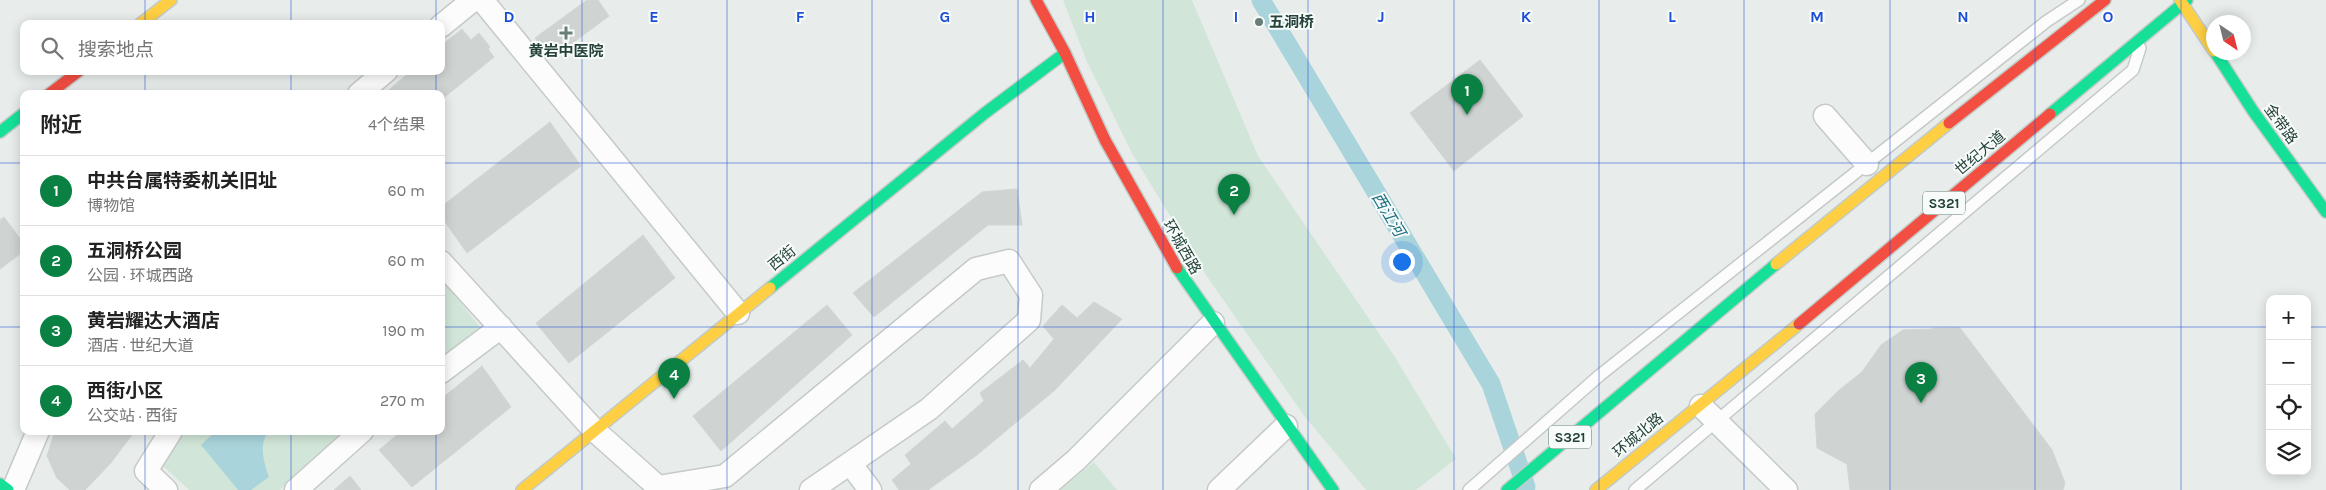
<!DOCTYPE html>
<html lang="zh">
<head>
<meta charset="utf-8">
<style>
	body { margin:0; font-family:Karla,"Noto Sans SC",sans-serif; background:#f6f6f6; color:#222 }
	.controls { position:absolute; right:15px; bottom:15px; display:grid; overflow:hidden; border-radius:10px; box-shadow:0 2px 12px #0003 }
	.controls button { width:45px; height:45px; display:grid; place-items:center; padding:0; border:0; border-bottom:1px solid #e0e0e0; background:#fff; color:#222; font:25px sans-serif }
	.compass { position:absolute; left:2206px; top:15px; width:45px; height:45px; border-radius:50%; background:#fff; box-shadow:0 2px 12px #0003; rotate:145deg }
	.you { position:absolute; left:1401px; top:261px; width:18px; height:18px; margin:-12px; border:4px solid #fff; border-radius:50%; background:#1a73e8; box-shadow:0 0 0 8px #1a73e833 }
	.badge { display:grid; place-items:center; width:32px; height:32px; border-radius:50%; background:#0b8043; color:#fff; font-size:16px; font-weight:700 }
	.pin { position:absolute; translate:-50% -41px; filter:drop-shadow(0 1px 2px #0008) }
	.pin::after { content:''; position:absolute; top:26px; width:18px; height:15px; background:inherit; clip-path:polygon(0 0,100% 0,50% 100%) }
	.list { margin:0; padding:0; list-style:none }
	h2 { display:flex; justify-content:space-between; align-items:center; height:65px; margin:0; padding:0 20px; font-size:21px }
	h2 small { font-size:16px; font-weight:400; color:#767676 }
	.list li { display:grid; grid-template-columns:32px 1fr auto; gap:15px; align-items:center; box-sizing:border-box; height:70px; padding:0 20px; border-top:1px solid #e0e0e0 }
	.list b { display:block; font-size:19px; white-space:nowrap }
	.list p { margin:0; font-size:16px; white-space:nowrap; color:#767676 }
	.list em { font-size:16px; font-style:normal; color:#767676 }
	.icon { flex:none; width:28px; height:28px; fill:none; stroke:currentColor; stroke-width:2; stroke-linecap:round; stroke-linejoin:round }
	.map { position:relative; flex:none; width:2326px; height:490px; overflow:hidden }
	.search { position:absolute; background:#fff; box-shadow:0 2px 12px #0003; left:20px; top:20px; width:425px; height:55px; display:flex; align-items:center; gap:12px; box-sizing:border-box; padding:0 18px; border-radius:10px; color:#767676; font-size:19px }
	.panel { position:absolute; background:#fff; box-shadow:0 2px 12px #0003; left:20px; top:90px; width:425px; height:345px; border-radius:10px }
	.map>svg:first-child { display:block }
	.green { fill:#d1e6d8 }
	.water { fill:#a9d4db }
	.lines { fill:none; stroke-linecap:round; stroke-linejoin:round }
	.canal { stroke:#a9d4db; stroke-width:19 }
	.building { fill:#cfd4d2; stroke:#d1d6d4 }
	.lane-casing { stroke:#c5cac8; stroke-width:14 }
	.street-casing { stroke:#c5cac8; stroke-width:25 }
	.fast-casing { stroke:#c3cbc8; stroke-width:14 }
	.slow-casing { stroke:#c3cbc8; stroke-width:14 }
	.jam-casing { stroke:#c3cbc8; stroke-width:14 }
	.lane { stroke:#fcfcfc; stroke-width:11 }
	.street { stroke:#fcfcfc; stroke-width:22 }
	.fast { stroke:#16e098; stroke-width:11 }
	.slow { stroke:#ffcf43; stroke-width:11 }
	.jam { stroke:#f24e42; stroke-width:11 }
	.grid { fill:none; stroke:#1d4ed8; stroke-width:1; stroke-opacity:0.55 }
	.poi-dot { fill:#697e78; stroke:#f7fbf9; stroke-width:2 }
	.labels { text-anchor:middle; stroke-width:4; stroke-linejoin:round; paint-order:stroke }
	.shield { fill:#f7fbf9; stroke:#637a73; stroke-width:1 }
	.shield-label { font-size:14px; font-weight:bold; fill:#24423a }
	.poi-label { font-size:15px; font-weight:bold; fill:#24423a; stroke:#f7fbf9; text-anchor:start }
	.street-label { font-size:15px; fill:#24423a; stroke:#f7fbf9 }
	.water-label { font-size:16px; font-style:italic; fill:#1c6f80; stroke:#f7fbf9 }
	.grid-label { font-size:16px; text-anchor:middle; font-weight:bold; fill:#1d4ed8; stroke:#f7fbf9; stroke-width:4; stroke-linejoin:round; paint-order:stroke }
</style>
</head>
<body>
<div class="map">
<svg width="2326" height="490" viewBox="0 0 2326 490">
	<rect width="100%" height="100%" fill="#e8edeb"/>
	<!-- green -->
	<path class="green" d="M1063,0H1192L1258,156L1395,357L1456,459L1416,490H1366L1305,417L1206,275L1133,155L1087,62Z
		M441,277L482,330L441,358Z
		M186,431H343L280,490H189L162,465Z
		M1094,462L1117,490H1060Z"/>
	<!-- water -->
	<path class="water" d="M216,431H269C258,444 264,463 269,477L251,490H238L201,445Z"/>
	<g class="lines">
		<!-- canal -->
		<path class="canal" d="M1261,0L1491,384L1526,487"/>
	</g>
	<!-- building -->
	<path class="building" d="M587,0H598L609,16L551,59L535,38Z
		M462,29L471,40L479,33L490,47L488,49L494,57L441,100V94H384L411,71H441V46Z
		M1480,60L1523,116L1454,171L1410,113Z
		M550,122L581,166L467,253L441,216V207Z
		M1017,189L1022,225H988L874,317L853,293L982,192Z
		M4,217L24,244V251L0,269V220Z
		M643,235L675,278L569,363L536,323Z
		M1094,302L1122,319L1055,390L977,455L928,490H899L892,480L911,464L905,455L945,421L952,429L984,401L980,393L1023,360L1030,368L1054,339L1043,326L1062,305L1077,318Z
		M827,305L852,335L721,451L693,416Z
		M1934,328H1960L2052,450L2048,475L2029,490H1998L1904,368L1905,348Z
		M1960,328L2052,450L2065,483L2063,490H1850L1847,464L1817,448L1815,414L1838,391L1862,372L1881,345L1903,330Z
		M482,366L511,407L412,487L379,450L402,431H441V399Z
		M55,431H135L110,464L85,490H70L57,478L47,456Z
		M350,476L361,490H334Z"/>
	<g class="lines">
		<defs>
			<path id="lane" d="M1469,490L1600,375L2047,21L2079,0
				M1635,490L2133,70L2140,48"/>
			<path id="street" d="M482,0L738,313
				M441,26L473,0
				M359,94L386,71
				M1825,116L1867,164
				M441,262L594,430L658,487V490
				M441,372L501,327
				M1701,406L1786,490
				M850,463L870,490
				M658,487L725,476L976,269L1009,261L1031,295L1029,320L929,409L811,490
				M13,490L38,431
				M166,490L146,471L171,431
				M296,490L362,431
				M1041,490L1076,460L1213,323
				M1219,490L1286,426"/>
			<path id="fast" d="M2215,52L2253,111L2326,212
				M2050,114L2187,0
				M0,132L24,113
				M1177,268L1333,490
				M770,288L985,113L1065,53
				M0,484L8,490
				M1507,490L1776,264"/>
			<path id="slow" d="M2180,0L2214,51
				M140,24L171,0
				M1776,264L1949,123
				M522,490L770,288
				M1596,490L1799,324"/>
			<path id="jam" d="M1036,0L1065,53L1105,140L1177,268
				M49,94L79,71
				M1949,123L2105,0
				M1799,324L2050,114"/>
		</defs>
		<!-- lane casing -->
		<use href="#lane" class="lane-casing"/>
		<!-- street casing -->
		<use href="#street" class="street-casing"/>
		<!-- fast casing -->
		<use href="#fast" class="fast-casing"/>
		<!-- slow casing -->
		<use href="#slow" class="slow-casing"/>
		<!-- jam casing -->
		<use href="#jam" class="jam-casing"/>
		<!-- lane -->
		<use href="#lane" class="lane"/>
		<!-- street -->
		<use href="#street" class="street"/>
		<!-- fast -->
		<use href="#fast" class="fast"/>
		<!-- slow -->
		<use href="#slow" class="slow"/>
		<!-- jam -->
		<use href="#jam" class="jam"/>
	</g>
	<!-- grid -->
	<path class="grid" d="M145,0V24M291,0V24M436,0V24M582,0V490M727,0V490M872,0V490M1018,0V490M1163,0V490M1308,0V490M1454,0V490M1599,0V490M1744,0V490M1890,0V490M2035,0V490M2181,0V490M145,71V94M291,71V94M436,71V94M0,163H24M441,163H2326M0,327H24M441,327H2270M2307,327H2326M145,431V490M291,431V490M436,431V490"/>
	<!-- markers -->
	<g class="poi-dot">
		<circle cx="1259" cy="22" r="5"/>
		<path d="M563.5 25.5h5v5h5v5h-5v5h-5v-5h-5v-5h5z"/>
	</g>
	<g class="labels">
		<!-- shield labels -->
		<g class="shield">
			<rect x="1923" y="191.5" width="42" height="23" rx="4"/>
			<rect x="1549" y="425.5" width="42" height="23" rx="4"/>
		</g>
		<g class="shield-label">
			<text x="1944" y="208">S321</text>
			<text x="1570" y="442">S321</text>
		</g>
		<!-- poi labels -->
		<g class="poi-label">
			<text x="1269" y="27">五洞桥</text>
			<text x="566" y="56" text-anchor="middle">黄岩中医院</text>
		</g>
		<!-- street labels -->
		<g class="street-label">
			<text transform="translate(2281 124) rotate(54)" y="5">金带路</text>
			<text transform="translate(1980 153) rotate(-40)" y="5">世纪大道</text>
			<text transform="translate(1182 247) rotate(60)" y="5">环城西路</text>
			<text transform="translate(782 258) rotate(-39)" y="5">西街</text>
			<text transform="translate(1638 435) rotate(-40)" y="5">环城北路</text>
		</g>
		<!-- water labels -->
		<g class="water-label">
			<text transform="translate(1389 214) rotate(59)" y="6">西江河</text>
		</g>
	</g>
	<g class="grid-label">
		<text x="509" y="22">D</text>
		<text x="654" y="22">E</text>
		<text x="800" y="22">F</text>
		<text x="945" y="22">G</text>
		<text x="1090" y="22">H</text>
		<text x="1236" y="22">I</text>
		<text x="1381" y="22">J</text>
		<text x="1526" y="22">K</text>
		<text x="1672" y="22">L</text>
		<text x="1817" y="22">M</text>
		<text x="1963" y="22">N</text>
		<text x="2108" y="22">O</text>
	</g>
</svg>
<div class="controls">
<button>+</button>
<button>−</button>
<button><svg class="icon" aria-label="locate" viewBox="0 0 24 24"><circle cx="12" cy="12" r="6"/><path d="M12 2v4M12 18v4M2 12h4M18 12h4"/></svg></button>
<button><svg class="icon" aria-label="layers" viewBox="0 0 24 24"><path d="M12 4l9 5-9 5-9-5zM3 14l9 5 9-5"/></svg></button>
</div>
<svg class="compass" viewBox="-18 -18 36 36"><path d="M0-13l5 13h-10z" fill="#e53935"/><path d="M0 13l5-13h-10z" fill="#767676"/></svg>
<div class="you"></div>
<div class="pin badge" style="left:1467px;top:115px">1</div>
<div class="pin badge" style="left:1234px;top:215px">2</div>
<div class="pin badge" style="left:1921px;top:403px">3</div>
<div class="pin badge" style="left:674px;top:399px">4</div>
<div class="search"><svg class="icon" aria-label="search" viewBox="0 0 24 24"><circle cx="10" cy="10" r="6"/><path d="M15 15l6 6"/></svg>搜索地点</div>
<section class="panel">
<h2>附近<small>4个结果</small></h2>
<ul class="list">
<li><span class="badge">1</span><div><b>中共台属特委机关旧址</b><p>博物馆</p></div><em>60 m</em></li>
<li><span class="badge">2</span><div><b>五洞桥公园</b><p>公园 · 环城西路</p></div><em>60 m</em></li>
<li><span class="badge">3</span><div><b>黄岩耀达大酒店</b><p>酒店 · 世纪大道</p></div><em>190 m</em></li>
<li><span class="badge">4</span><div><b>西街小区</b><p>公交站 · 西街</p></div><em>270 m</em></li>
</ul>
</section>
</div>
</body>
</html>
